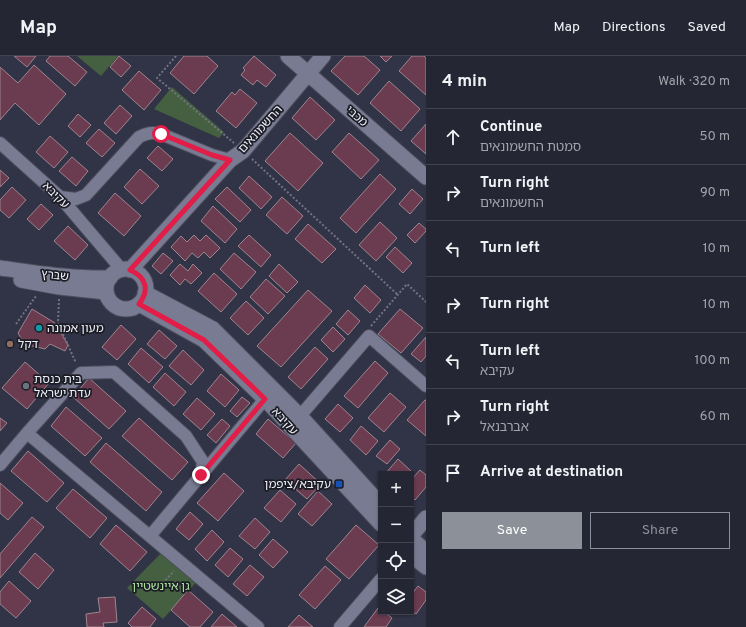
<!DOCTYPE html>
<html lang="en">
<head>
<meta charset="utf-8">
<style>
	body { margin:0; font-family:Overpass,"Noto Sans Hebrew",sans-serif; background:#313240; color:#f1f3f6 }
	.controls { position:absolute; right:12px; bottom:12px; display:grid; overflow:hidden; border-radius:0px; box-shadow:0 1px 3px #0004 }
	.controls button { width:36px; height:36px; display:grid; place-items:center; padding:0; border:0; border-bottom:1px solid #42434f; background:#252634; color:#f1f3f6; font:20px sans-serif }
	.stop { position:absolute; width:12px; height:12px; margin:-9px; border:3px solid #e11d48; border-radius:50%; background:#fff }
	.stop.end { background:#e11d48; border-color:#fff; box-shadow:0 1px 4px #0008 }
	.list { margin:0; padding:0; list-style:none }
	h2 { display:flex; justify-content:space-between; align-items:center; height:52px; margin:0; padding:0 16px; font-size:17px }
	h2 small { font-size:13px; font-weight:400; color:#a3a5ac }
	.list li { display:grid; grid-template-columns:26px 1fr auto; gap:12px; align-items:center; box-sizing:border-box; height:56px; padding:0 16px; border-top:1px solid #42434f }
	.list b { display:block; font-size:15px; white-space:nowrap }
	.list p { margin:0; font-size:13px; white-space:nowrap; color:#a3a5ac }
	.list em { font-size:13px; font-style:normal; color:#a3a5ac }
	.actions { display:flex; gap:8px; padding:12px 16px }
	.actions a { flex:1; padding:9px 0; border:1px solid #8c9099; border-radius:0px; text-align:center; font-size:14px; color:#8c9099 }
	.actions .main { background:#8c9099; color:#fff }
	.icon { flex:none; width:22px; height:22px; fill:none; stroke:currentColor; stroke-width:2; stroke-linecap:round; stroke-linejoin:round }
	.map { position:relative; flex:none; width:426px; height:571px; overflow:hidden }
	header { display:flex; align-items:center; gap:24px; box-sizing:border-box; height:56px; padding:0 20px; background:#252634; border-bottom:1px solid #42434f }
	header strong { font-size:19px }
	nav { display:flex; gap:22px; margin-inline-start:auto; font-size:14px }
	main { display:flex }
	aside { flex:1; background:#252634 }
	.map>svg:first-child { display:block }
	.green { fill:#456040 }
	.building { fill:#6b3b4f; stroke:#9e858f }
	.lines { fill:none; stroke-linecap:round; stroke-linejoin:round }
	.minor-casing { stroke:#4c4e5d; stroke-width:14 }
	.tertiary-casing { stroke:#4c4e5d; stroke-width:17 }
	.path { stroke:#727484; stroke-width:2; stroke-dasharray:2 2; stroke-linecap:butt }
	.minor { stroke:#787b91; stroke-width:12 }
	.tertiary { stroke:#787b91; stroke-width:15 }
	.route { stroke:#e11d48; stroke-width:5 }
	.culture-dot { fill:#0f9aa8; stroke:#1b1c24; stroke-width:1.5 }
	.education-dot { fill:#8d6e63; stroke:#1b1c24; stroke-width:1.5 }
	.worship-dot { fill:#6b7280; stroke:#1b1c24; stroke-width:1.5 }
	.transit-dot { fill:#1a4fb4; stroke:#1b1c24; stroke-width:1.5 }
	.labels { text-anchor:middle; stroke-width:3.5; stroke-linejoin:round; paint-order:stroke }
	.street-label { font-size:12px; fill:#eceefa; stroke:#1b1c24 }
	.poi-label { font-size:12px; fill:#eceefa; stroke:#1b1c24; text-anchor:start }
	.park-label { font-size:12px; fill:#ade2a2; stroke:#1b1c24 }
</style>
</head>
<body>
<header>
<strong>Map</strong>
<nav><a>Map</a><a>Directions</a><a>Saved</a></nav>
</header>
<main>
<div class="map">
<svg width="426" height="571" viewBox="0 0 426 571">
	<rect width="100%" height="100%" fill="#313346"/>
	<!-- green -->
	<path class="green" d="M77,0H118L101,20Z
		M172,31L224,76L219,82L154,53Z
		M165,493L200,522L163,563L127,532Z"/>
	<!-- building -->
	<path class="building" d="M14,0H36L27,11Z
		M50,0H68L87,16L75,30L46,5Z
		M119,0L131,10L121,21L110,11Z
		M184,0H207L218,10L194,38L170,17Z
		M254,0L276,19L266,31L257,24L253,29L241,19L245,14L243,12Z
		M345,0H364L380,14L358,39L331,15Z
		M380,0H392L386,6Z
		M412,0H424L426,2V39L399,15Z
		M34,9L66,38L39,69L15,47L0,64V11L18,27Z
		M139,15L161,34L144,54L122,34Z
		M389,25L420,53L401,75L370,47Z
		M240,33L257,47L236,72L216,55L232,36L235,39Z
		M310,41L335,64L316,84L292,62Z
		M120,49L132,60L116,78L104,67Z
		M78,58L91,69L80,81L68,70Z
		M426,68V98L411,85Z
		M99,73L115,87L102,101L86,87Z
		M290,77L323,107L298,135L265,105Z
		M349,77L379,104L361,123L332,96Z
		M50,80L68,96L54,112L36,96Z
		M158,90L173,103L162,115L147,102Z
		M72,101L88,115L76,130L59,115Z
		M140,113L159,130L142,148L124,131Z
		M0,114L9,122L0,131Z
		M380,118L396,133L356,177L340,162Z
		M249,120L272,141L261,153L239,132Z
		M12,131L26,144L9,162L0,154V144Z
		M227,131L251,154L240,166L215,143Z
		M412,133L423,143L410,158L399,148Z
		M115,137L141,160L124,180L98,157Z
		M282,141L303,160L287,178L266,159Z
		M41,148L53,159L39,174L27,163Z
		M213,150L237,173L225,187L201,165Z
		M380,166L397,182L376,205L359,189Z
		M419,167L426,173V175L415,187L407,179Z
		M308,168L336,193L322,207L295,183Z
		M68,170L88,189L75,204L54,185Z
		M194,179L200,185L206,179L220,192L210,202L204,196L198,202L192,197L185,205L171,191L181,180L187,186Z
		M249,179L271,199L261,211L238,190Z
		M395,191L412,207L403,217L386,201Z
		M163,197L173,205L161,218L152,210Z
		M234,197L256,216L241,233L220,213Z
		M180,208L188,215L193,208L202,217L191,228L185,223L180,229L170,219Z
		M279,208L298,226L287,237L269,220Z
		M214,217L237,238L221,256L198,235Z
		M266,223L285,240L268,258L250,241Z
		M365,229L381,244L370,257L354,242Z
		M308,234L332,255L281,311L257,290Z
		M246,245L264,262L248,279L230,262Z
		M32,253L55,267L68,289L65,295L50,288L45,293L24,288L18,277Z
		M400,253L423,272L401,297L378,278Z
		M348,254L360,265L348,279L336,268Z
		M121,269L136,283L117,304L102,291Z
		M333,271L345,283L333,296L321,284Z
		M159,274L177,290L165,303L147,288Z
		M426,281V300L421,306L411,298Z
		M315,291L328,303L301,333L288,321Z
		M141,292L163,311L149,327L128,308Z
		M183,294L204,314L191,329L169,310Z
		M375,305L388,317L358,352L344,340Z
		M25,306L49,327L27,353L2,332Z
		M165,317L186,336L174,350L153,331Z
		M221,318L239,334L225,351L207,335Z
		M89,322L126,355L109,373L73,341Z
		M390,337L406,351L384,376L368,362Z
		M242,341L250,347L237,361L230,355Z
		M197,342L215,358L201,374L183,358Z
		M425,344H426V380L407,364Z
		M338,348L353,362L340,376L325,363Z
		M66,351L102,382L85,400L51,370Z
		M0,362L7,367L0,375Z
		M139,362L188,406L172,424L122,380Z
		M222,363L230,370L216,387L207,379Z
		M268,363L296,387L283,402L256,378Z
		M361,370L378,385L366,399L350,384Z
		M390,384L400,393L387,408L376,400Z
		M106,387L162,436L146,455L90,406Z
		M28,395L64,427L47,446L11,415Z
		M398,403L411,415L409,418H385Z
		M299,408L321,428L307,443L285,424Z
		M420,414L426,419V431L415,444L411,441V424Z
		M224,417L244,435L218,465L197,447Z
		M0,427L23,447L8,464L0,457Z
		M73,433L107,462L90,482L56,452Z
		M280,434L296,448L281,466L264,452Z
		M318,435L332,448L312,470L298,458Z
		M190,456L203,468L189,484L176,473Z
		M32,461L44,471L0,522V498Z
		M255,462L270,476L255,493L239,480Z
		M116,469L147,496L130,515L100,488Z
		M356,469L379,489L349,523L326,503Z
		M212,474L224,486L207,505L195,493Z
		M273,483L288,496L273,512L259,499Z
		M230,492L243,503L228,521L215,509Z
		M35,497L54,514L38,533L19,516Z
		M250,509L264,521L247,540L233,528Z
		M325,510L341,524L315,553L299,539Z
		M9,525L31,545L16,562L0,548V536Z
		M418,530L426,536V544L416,558L411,555V539Z
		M188,534L213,556L200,571H190L171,554Z
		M115,541L117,566L103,567L104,571H87L86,558L100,556L98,542Z
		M142,551L156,563L150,571H132L128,567Z
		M378,552L381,554V556H384L392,562L386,571H364Z
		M222,558L237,571H211Z
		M299,559L313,571H288Z"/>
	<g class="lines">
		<defs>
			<path id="minor" d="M0,87L60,141L122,214
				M60,141L76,143L86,139L139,81C147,77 152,76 161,78L212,99L230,104
				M300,360L369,280L426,330
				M27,377L258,571
				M0,409L27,377L81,317L114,316L186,380L203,406L201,419L150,480
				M202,418L265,343
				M340,571L381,523"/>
			<path id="tertiary" d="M288,0L426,121
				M0,212C37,217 73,223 110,222
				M106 233a20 20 0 1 1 40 0a20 20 0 1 1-40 0Z
				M130,214L230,104L243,95L323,0
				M21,224L59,231L106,236
				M145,237L213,273L300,360L381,449
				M139,248L204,284L265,343L381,468
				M411,480L426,462
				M411,482L426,496
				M411,499L426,511"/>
		</defs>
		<!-- minor casing -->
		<use href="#minor" class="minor-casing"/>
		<!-- tertiary casing -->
		<use href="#tertiary" class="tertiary-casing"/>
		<!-- path -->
		<path class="path" d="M176,0L157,22L234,87
			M252,103L398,239
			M59,243L58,267L76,307
			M16,268L36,240
			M371,270L407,228L426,246
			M160,530L174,515"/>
		<!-- minor -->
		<use href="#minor" class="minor"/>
		<!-- tertiary -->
		<use href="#tertiary" class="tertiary"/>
	</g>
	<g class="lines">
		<!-- route -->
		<path class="route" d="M161,78L212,99L230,104L130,214C146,221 150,234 139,248L204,284L265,343L201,419"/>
	</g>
	<!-- markers -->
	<circle class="culture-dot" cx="39" cy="272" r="4"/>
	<circle class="education-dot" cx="10" cy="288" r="4"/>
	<circle class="worship-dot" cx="26" cy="330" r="4"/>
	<rect class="transit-dot" x="335" y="424" width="8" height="8" rx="2"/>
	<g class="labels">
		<!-- street labels -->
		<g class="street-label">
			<text transform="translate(357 60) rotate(41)" y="4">מכבי</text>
			<text transform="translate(260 73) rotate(-48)" y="4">החשמונאים</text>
			<text transform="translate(56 139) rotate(45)" y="4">עקיבא</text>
			<text transform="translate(55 219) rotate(6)" y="4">שברץ</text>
			<text transform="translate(285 365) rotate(47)" y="4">עקיבא</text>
		</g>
		<!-- poi labels -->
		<g class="poi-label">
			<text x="47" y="276">מעון אמונה</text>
			<text x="18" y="292">דקל</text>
			<text x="34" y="327">בית כנסת<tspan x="34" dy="14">עדת ישראל</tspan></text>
			<text x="331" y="432" text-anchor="end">עקיבא/ציפמן</text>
		</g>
		<!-- park labels -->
		<g class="park-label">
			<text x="161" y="534">גן איינשטיין</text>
		</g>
	</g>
</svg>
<div class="controls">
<button>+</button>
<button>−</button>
<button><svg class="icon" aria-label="locate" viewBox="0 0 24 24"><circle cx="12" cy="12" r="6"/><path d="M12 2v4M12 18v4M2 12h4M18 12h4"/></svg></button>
<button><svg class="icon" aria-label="layers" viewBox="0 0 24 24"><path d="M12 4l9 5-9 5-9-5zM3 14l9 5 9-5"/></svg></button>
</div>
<div class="stop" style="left:161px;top:78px"></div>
<div class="stop end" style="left:201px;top:419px"></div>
</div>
<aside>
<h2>4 min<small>Walk · 320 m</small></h2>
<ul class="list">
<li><svg class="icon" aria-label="ahead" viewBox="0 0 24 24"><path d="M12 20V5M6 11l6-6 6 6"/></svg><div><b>Continue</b><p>סמטת החשמונאים</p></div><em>50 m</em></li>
<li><svg class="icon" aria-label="right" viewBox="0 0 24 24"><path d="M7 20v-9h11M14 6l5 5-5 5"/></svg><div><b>Turn right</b><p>החשמונאים</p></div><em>90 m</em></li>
<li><svg class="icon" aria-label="left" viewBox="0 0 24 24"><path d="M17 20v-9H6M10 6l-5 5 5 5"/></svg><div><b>Turn left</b></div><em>10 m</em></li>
<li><svg class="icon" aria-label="right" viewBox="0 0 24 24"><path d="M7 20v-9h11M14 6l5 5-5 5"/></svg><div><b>Turn right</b></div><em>10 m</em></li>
<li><svg class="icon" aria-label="left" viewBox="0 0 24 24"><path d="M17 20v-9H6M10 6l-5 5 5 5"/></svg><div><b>Turn left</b><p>עקיבא</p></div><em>100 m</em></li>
<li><svg class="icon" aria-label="right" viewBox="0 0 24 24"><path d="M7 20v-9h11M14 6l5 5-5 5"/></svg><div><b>Turn right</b><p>אברבנאל</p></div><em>60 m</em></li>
<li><svg class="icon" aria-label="arrive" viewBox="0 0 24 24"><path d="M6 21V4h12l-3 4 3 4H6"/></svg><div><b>Arrive at destination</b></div></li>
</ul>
<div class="actions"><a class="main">Save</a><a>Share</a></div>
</aside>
</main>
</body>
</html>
